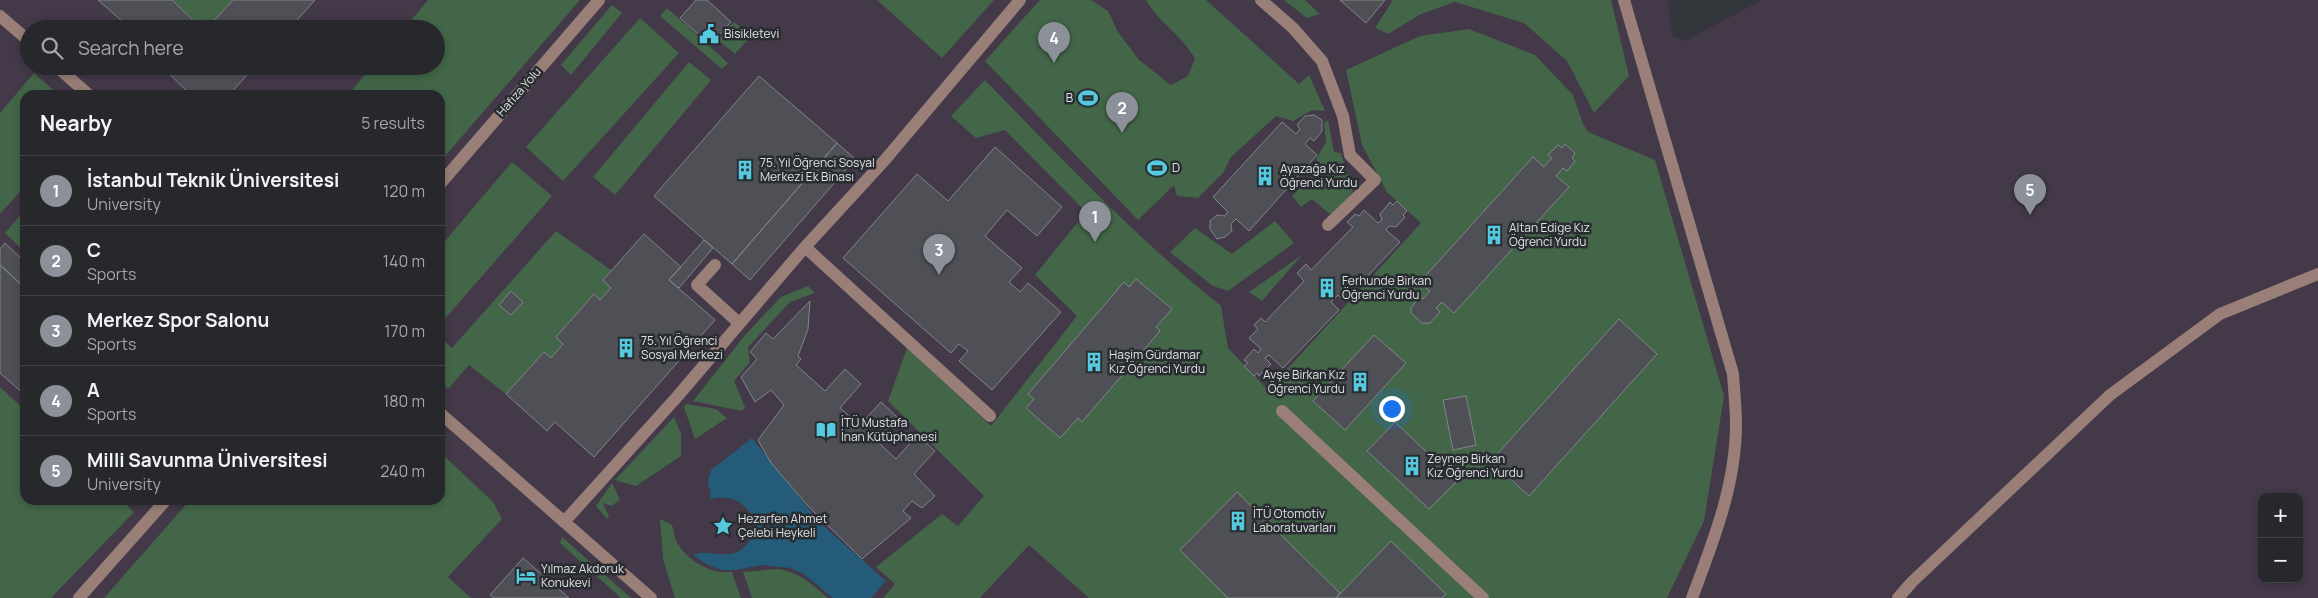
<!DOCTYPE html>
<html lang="en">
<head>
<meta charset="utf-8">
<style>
	body { margin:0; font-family:Manrope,sans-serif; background:#323438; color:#f1f3f6 }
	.controls { position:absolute; right:15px; bottom:15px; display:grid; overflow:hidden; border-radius:10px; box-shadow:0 2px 8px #0003 }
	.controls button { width:45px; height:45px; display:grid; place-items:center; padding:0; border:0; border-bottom:1px solid #424448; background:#26282c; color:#f1f3f6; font:25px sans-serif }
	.you { position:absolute; left:1391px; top:408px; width:18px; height:18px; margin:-12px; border:4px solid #fff; border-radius:50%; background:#1a73e8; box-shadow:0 0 0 8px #1a73e833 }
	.badge { display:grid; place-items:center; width:32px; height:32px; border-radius:50%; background:#8c9099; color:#fff; font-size:16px; font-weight:700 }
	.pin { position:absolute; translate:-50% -41px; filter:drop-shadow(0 1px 2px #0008) }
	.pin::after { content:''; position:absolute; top:26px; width:18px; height:15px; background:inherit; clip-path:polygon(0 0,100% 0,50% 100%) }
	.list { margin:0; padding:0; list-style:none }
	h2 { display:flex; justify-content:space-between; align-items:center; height:65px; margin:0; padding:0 20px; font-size:21px }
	h2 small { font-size:16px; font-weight:400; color:#a4a6a9 }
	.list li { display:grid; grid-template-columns:32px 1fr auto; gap:15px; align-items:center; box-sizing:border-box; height:70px; padding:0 20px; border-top:1px solid #424448 }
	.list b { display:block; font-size:19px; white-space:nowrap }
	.list p { margin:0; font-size:16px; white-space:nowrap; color:#a4a6a9 }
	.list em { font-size:16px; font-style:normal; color:#a4a6a9 }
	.icon { flex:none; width:28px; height:28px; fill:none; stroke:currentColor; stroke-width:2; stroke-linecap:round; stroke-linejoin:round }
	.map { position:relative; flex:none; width:2318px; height:598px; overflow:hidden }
	.search { position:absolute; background:#26282c; box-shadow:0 2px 8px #0003; left:20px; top:20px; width:425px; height:55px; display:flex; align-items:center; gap:12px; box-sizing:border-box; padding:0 18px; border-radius:28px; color:#a4a6a9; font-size:19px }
	.panel { position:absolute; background:#26282c; box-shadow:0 2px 8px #0003; left:20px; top:90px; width:425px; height:415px; border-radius:15px }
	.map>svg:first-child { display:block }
	.education { fill:#433949; fill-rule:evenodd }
	.green { fill:#436648 }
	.water { fill:#235b79 }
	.building { fill:#4e5056; stroke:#82858b }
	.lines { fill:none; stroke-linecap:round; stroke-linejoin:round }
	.minor { stroke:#997f78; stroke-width:12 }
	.labels { text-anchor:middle; stroke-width:5; stroke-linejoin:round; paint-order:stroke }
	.poi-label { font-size:12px; fill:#dfe1e4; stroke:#292c30; text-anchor:start }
	.street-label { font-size:12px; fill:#dfe1e4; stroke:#292c30 }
</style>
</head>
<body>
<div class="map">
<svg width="2318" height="598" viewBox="0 0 2318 598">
	<rect width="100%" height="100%" fill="#33363b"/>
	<!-- education -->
	<path class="education" d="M0,0H1668L1672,36L1685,41L1762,0H2318V598H0ZM29,29H436V66H29ZM25,95H440V500H25ZM2262,497H2299V579H2262Z"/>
	<!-- green -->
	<path class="green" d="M172,0H233L206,29H203Z
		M428,0H580L440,162V95H348L372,66H436V29H404Z
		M877,0H994L942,58Z
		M1040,0H1091L1108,11L1118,32L1139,60L1171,85L1188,76L1195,59C1183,36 1159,23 1146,0H1206L1299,84L1309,75L1325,111L1312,110L1293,121L1276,116L1231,157L1223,173L1198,198L1177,196L1174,185L1138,220L985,61Z
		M1284,0H1305L1320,14L1307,18Z
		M1393,0H1611L1629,76L1594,113L1567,61L1524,23L1455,2L1421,14L1388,34L1375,28Z
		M612,5L622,13L571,75L561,65Z
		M667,8L728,63L722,69L660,16Z
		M640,18L679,53L563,181L526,147Z
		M734,22L751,36L735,54L718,40Z
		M1469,29L1535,55L1573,95L1583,124L1588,132L1655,160L1724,396L1704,521L1667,598H1089L1029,545L980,598H883L895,584L876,567L942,514L958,526L984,496L888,401L907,348L991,426L1077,316L1035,275L1086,212L1005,130L976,138L951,116L985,80C1061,158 1136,238 1221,306L1228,348L1268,390L1421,223L1387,192L1362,145L1346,70L1420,36Z
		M689,62L711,80L615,195L593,177Z
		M34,73L59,95H25V186L0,214V113Z
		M1328,120L1334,152L1341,153L1353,192L1332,216L1312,199L1301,207L1292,196L1321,167L1316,159L1326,142L1324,123Z
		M512,162L552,196L442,322L440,320V247Z
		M25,210V252L5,233Z
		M1275,221L1294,243L1228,291L1213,286L1170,252L1195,228L1232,254Z
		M556,231L611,270L603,280L611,288L600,300L593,295L556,337L563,344L551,358L544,352L506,394L469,365L448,389L440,382V337L452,348Z
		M1302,255L1262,301L1249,292Z
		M808,286L815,293L790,302L748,347L750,362L734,381L745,407L742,411L693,401L746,334L781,297Z
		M0,387L25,410V500H121L134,512L51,598H0Z
		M686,404L716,409L727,418L695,439L684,407Z
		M674,417L681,434V456L636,486L615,480Z
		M440,452L493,502L502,519L448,577L471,598H104L190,500H440Z
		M612,483L620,500L611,506L603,503L609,517L607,519L596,506Z
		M660,519L672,525C674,531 674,539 678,544C688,561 712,575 732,572L741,598H675L663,559Z
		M562,537L631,598H621L560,543Z
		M777,569C799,572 812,584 828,598H752L743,572Z"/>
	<!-- water -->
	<path class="water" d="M752,438L819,522L886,581L871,598H833L805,575L791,568L762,565L735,570H721L706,564L693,555C709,548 726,561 742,549C769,529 746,489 711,499L708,481L711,470Z"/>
	<!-- building -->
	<path class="building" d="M98,0H172L198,25L195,27L196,29H131Z
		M233,0H315L289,29H206Z
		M696,0H707L731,22L710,45L680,18Z
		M1340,0H1385L1366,23Z
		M168,66H255L229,95H191L165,70Z
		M759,76L837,143L732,264L654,196Z
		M1314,115L1322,120V131L1314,141L1310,138L1305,144L1317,155L1249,231L1236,219L1231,224L1232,231L1225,237L1217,239L1210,229V221L1217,215L1225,216L1228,212L1213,197L1282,122L1296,134L1300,129L1297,125L1305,116Z
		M837,143L855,159L750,280L732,264Z
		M1565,144L1575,153L1572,158L1575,161L1567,171L1563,168L1556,176L1569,187L1454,313L1442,302L1436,308L1440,312L1430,323H1422L1411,313V308L1420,297L1423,299L1430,291L1419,283L1533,157L1544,167L1552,158L1548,155L1558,145L1562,148Z
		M995,147L1062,207L1037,236L1007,210L985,236L1022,268L1009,282L1020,292L1028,283L1061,312L992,390L959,361L968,351L959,344L951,353L843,258L917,174L948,201Z
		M1397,201L1407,211L1403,215L1405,217L1396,227L1389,226L1386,230L1400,242L1344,301L1338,295L1331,302L1339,310L1283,368L1269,355L1265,358L1271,364L1259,376L1257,373L1254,376L1244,366L1248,363L1244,360L1254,349L1258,353L1261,349L1249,338L1258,329L1254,325L1261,318L1265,322L1304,281L1297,273L1306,264L1311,270L1353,227L1347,222L1355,214L1359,216L1364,210L1378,223L1382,220L1380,214L1390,202L1393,205Z
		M644,234L681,267L669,280L715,320L594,457L555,422L547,431L506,394L544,352L551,358L563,344L556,337L594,294L600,300L611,288L603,280Z
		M704,240L713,248L679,288L669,280Z
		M5,243L25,262V288L0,265V249Z
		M0,265L25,288V395L0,373Z
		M1136,279L1172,309L1156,327L1160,331L1082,422L1078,418L1060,438L1026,408L1034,399L1028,394L1124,282L1129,287Z
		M511,291L523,302L511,315L499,305Z
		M810,301L808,329L798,356L801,359L796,365L825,391L845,369L861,384L840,408L860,425L881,402L898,418L877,441L896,459L917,435L935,451L914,474L935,496L922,508L912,501L903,511L911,518L862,559L808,506L771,463L758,440L784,405L771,390L755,402L741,377L757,359L750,352L766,333L773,339Z
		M1619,319L1657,354L1529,496L1491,461Z
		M1374,335L1406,363L1345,430L1313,401Z
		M1466,396L1476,445L1453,450L1443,400Z
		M1395,422L1457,481L1429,509L1367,451Z
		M1237,492L1340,593L1336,598H1228L1180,550Z
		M1391,541L1446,594L1442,598H1336Z
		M523,558L569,598H494L490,595Z"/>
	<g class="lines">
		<!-- minor -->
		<path class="minor" d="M1261,0L1293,28L1322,61L1343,116L1350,155L1375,180L1328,225
			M1624,0L1733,374C1734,391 1736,407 1736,424C1736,485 1713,542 1692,598
			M0,16L29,41
			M56,66L89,95
			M440,184L599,0
			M805,247L990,416
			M715,265L697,285L739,323
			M1282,411L1483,598
			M440,413L651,598
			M564,522L676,398L805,247L884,161L1020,0
			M79,598L166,500
			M1898,598L1912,582L2110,395L2220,314L2318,274"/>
	</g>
	<!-- icons -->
	<defs>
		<symbol id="civic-bare" viewBox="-9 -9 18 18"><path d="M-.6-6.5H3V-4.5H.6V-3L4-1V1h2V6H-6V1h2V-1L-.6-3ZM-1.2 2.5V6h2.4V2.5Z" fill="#55cadf" stroke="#292c30" stroke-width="2.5" paint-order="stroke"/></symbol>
		<symbol id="stadium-bare" viewBox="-9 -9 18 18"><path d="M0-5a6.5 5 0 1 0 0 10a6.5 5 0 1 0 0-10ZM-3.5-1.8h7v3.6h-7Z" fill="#55cadf" stroke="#292c30" stroke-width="2.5" paint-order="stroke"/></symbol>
		<symbol id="building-bare" viewBox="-9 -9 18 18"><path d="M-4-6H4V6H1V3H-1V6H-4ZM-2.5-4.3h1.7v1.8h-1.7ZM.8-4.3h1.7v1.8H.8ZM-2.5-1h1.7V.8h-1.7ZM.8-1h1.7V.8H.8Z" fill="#55cadf" stroke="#292c30" stroke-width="2.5" paint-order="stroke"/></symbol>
		<symbol id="library-bare" viewBox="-9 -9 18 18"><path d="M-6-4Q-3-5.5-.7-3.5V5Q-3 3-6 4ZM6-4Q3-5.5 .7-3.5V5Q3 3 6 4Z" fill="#55cadf" stroke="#292c30" stroke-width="2.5" paint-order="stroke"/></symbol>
		<symbol id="sight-bare" viewBox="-9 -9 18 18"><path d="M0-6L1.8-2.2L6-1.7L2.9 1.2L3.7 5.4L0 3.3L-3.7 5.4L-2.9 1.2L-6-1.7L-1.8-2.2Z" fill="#55cadf" stroke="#292c30" stroke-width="2.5" paint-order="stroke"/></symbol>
		<symbol id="hotel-bare" viewBox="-9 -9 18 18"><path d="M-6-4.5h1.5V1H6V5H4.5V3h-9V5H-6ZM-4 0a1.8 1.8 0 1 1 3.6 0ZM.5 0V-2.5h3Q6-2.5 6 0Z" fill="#55cadf" stroke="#292c30" stroke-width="2.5" paint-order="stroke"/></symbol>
	</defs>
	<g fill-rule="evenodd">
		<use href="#civic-bare" x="695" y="20" width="28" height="28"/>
		<use href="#stadium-bare" x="1074" y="84" width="28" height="28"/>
		<use href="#stadium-bare" x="1143" y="154" width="28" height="28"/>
		<use href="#building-bare" x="731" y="156" width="28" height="28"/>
		<use href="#building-bare" x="1251" y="162" width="28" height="28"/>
		<use href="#building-bare" x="1480" y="221" width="28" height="28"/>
		<use href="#building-bare" x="1313" y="274" width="28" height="28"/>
		<use href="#building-bare" x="612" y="334" width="28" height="28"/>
		<use href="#building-bare" x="1080" y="348" width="28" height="28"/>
		<use href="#building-bare" x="1346" y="368" width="28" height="28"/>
		<use href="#library-bare" x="812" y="416" width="28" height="28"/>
		<use href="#building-bare" x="1398" y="452" width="28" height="28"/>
		<use href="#building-bare" x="1224" y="507" width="28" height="28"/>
		<use href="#sight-bare" x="709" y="512" width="28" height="28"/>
		<use href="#hotel-bare" x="512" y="562" width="28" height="28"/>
	</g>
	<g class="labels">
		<!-- poi labels -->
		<g class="poi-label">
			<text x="724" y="38">Bisikletevi</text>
			<text x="1073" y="102" text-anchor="end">B</text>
			<text x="760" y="167">75. Yıl Öğrenci Sosyal<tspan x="760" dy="14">Merkezi Ek Binası</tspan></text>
			<text x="1172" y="172">D</text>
			<text x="1280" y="173">Ayazağa Kız<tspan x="1280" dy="14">Öğrenci Yurdu</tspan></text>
			<text x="1509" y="232">Altan Edige Kız<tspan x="1509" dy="14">Öğrenci Yurdu</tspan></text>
			<text x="1342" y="285">Ferhunde Birkan<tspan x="1342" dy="14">Öğrenci Yurdu</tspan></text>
			<text x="641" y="345">75. Yıl Öğrenci<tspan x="641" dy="14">Sosyal Merkezi</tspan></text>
			<text x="1109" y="359">Haşim Gürdamar<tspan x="1109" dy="14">Kız Öğrenci Yurdu</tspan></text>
			<text x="1345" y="379" text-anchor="end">Ayşe Birkan Kız<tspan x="1345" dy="14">Öğrenci Yurdu</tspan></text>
			<text x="841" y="427">İTÜ Mustafa<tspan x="841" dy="14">İnan Kütüphanesi</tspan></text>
			<text x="1427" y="463">Zeynep Birkan<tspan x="1427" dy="14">Kız Öğrenci Yurdu</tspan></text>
			<text x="1253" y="518">İTÜ Otomotiv<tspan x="1253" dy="14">Laboratuvarları</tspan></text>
			<text x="738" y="523">Hezarfen Ahmet<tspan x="738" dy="14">Çelebi Heykeli</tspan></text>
			<text x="541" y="573">Yılmaz Akdoruk<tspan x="541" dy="14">Konukevi</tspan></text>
		</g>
		<!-- street labels -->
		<g class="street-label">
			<text transform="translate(519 92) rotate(-49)" y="4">Hafıza Yolu</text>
		</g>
	</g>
</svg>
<div class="controls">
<button>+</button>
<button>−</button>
</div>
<div class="you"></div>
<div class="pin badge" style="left:1095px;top:242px">1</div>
<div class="pin badge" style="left:1122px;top:133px">2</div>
<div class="pin badge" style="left:939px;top:275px">3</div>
<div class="pin badge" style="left:1054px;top:63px">4</div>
<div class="pin badge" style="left:2030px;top:215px">5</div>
<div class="search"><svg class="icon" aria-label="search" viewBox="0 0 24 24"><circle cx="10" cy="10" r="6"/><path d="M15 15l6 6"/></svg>Search here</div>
<section class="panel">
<h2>Nearby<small>5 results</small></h2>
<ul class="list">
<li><span class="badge">1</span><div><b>İstanbul Teknik Üniversitesi</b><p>University</p></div><em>120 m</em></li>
<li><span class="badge">2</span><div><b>C</b><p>Sports</p></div><em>140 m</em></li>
<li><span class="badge">3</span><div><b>Merkez Spor Salonu</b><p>Sports</p></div><em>170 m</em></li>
<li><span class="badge">4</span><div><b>A</b><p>Sports</p></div><em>180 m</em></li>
<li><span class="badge">5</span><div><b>Milli Savunma Üniversitesi</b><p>University</p></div><em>240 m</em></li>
</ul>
</section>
</div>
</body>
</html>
